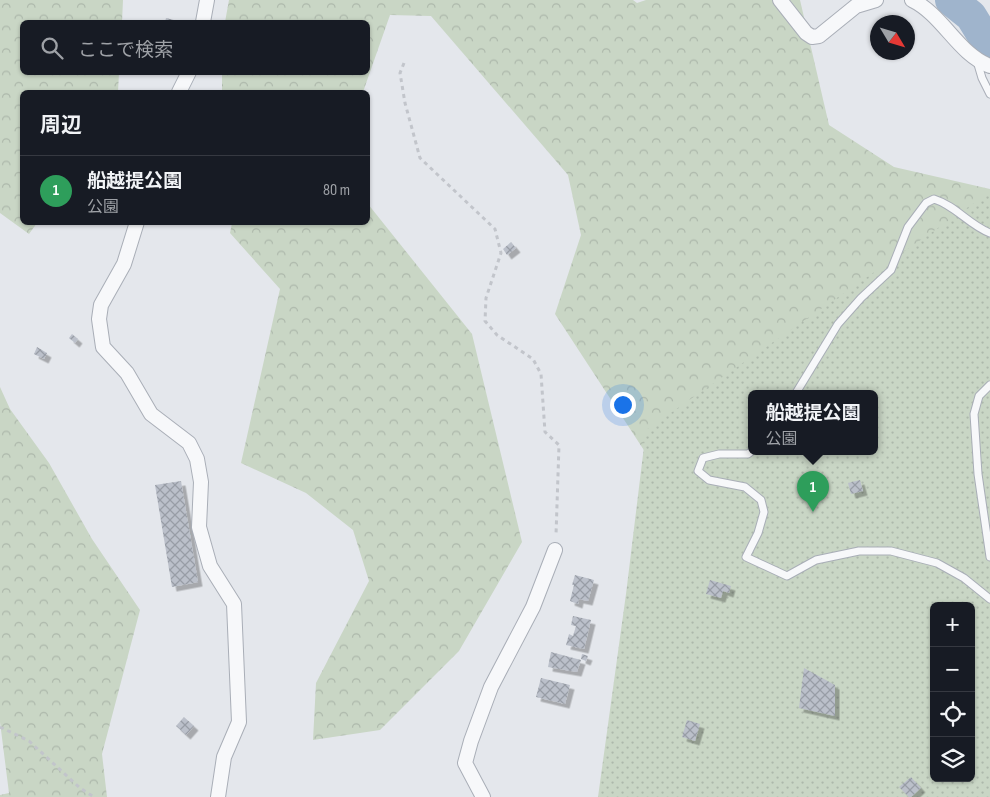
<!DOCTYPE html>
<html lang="ja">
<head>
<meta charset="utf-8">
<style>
	body { margin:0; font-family:"Sofia Sans Condensed","Noto Sans JP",sans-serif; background:#242831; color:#f1f3f6 }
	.controls { position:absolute; right:15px; bottom:15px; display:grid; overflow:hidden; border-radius:8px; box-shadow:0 1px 4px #0004 }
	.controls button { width:45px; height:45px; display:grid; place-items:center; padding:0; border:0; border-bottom:1px solid #363941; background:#171b24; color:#f1f3f6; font:25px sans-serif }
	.compass { position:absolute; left:870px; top:15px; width:45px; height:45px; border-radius:50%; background:#171b24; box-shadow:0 1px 4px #0004; rotate:128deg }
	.you { position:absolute; left:622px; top:404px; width:18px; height:18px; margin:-12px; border:4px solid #fff; border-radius:50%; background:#1a73e8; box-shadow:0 0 0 8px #1a73e833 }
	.badge { display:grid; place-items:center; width:32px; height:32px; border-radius:50%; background:#7c3aed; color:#fff; font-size:16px; font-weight:700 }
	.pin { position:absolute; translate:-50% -41px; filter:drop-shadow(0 1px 2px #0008) }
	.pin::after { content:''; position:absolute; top:26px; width:18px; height:15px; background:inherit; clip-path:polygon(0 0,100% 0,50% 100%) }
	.popup { position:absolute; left:748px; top:390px; width:130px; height:65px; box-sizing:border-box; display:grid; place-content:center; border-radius:8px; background:#171b24; filter:drop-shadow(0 1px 4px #0005); font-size:16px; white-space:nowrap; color:#9ea1a6 }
	.popup b { font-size:19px; color:#f1f3f6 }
	.popup::after { content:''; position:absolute; left:50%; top:100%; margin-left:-10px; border:10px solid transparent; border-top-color:#171b24 }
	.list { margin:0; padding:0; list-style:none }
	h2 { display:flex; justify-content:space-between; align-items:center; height:65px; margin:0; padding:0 20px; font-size:21px }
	h2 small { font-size:16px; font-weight:400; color:#9ea1a6 }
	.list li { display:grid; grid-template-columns:32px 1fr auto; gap:15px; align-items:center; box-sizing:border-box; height:70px; padding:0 20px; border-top:1px solid #363941 }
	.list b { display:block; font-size:19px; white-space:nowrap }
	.list p { margin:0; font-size:16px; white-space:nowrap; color:#9ea1a6 }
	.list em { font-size:16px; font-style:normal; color:#9ea1a6 }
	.icon { flex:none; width:28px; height:28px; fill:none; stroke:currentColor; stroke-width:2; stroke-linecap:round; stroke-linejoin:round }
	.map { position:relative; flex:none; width:990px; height:797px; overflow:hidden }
	.search { position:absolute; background:#171b24; box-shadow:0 1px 4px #0004; left:20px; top:20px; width:350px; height:55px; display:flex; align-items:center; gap:12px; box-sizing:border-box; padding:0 18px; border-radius:8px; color:#9ea1a6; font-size:19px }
	.panel { position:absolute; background:#171b24; box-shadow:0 1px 4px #0004; left:20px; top:90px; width:350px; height:135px; border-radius:8px }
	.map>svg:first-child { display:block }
	.forest { fill:url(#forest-crowns); fill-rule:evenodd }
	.park { fill:url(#park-dots); fill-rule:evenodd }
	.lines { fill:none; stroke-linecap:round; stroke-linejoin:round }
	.river { stroke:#9fb4cc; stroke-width:32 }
	.building { fill:url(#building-cross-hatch); filter:url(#shadow) }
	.service-casing { stroke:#a9aeb7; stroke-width:9 }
	.minor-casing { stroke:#a9aeb7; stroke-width:16 }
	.path { stroke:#c2c5cb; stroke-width:3; stroke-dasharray:4 4; stroke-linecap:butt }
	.service { stroke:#f7f8fa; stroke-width:7 }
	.minor { stroke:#f7f8fa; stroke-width:14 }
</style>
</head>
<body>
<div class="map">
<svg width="990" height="797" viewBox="0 0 990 797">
	<defs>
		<pattern id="forest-crowns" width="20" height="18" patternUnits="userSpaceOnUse" patternTransform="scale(1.25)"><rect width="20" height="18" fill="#c9d6c5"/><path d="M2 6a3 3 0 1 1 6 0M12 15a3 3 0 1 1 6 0" fill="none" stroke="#adb8ab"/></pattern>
		<pattern id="park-dots" width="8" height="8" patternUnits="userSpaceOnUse" patternTransform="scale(1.25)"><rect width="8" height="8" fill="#c9d6c5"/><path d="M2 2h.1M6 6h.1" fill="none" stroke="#adb8ab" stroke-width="1.8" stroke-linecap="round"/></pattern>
		<pattern id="building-cross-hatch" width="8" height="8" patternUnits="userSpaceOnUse" patternTransform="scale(1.25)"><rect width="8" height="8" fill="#bbc0ca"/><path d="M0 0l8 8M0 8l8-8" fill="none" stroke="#989da6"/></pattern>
		<filter id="shadow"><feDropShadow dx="4.5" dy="4.5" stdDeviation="0" flood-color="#0004"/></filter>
	</defs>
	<rect width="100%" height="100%" fill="#e4e7ec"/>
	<!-- forest -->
	<path class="forest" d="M0,0H123L122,22H22V72L119,73L118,92H22V222L37,223L29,234L0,213Z
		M229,0H633L637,3L646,0H800L829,125L894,167L990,189V797H831L913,368L752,393L651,461L555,314L581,235L568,175L431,16L390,15L363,92H222V73L368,72V22H225ZM934,606H971V778H934Z
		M368,204L472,334L522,542L459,651L380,730L313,740L316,683L369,581L353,530L306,493L241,463L280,289L230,233L232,223L368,222Z
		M0,387L10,409L49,463L92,539L140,610L102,754L107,797H0V795L9,793L0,722Z"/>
	<!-- park -->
	<path class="park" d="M990,192V797H598L626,594L646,430ZM752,393H874V451H752ZM934,606H971V778H934Z"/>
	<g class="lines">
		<!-- river -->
		<path class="river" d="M951,0L971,16L990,47"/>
	</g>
	<!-- building -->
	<path class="building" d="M166,18L178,21V22H165Z
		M511,242L516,248L507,255L503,249Z
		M72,334L78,339L75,343L69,338Z
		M37,347L47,353L44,359L34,354Z
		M860,480L863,491L851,494L848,483Z
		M181,481L198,582L172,587L155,485Z
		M575,575L594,580L588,601L579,599L578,604L570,601L574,585H572Z
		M710,580L731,586L729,593L723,591L721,598L706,594Z
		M573,616L591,620L584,649L566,645L569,634L573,636L576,626L571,625Z
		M551,652L581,660L577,672L548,667Z
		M582,654L588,656L586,661L581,659Z
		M804,668L835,685V716L799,708Z
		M541,678L570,685L565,704L536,697Z
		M184,717L194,726L186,735L176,726Z
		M687,720L700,724L695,741L682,737Z
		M911,777L921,788L911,797H909L899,787Z"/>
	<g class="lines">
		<defs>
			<path id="service" d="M977,61L982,78L990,94
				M990,385L979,396L974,414L978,474L990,557
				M796,393L838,324L861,298L891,270L908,227L926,203L934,199C956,206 969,225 990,233
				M752,451L748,454H719L703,458L698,471L709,480L745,487L761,500L764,512L758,533L746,557L787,576L816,560L859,551H891L937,563L964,578L990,599"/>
			<path id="minor" d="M780,0L806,33L812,37L819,36L856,6L876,0
				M912,0C943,15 958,54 990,66
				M203,22L207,0
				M179,92L189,72
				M137,222L124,264L101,305L99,319L103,347L127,373L151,414L189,443L197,459L201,482L199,527L210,566L234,604L239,722L224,757L218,797
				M483,797L465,763L471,741L491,687L533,607L555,550"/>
		</defs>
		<!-- service casing -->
		<use href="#service" class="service-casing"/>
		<!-- minor casing -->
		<use href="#minor" class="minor-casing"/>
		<!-- path -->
		<path class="path" d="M404,63L400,73L405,103L420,158L495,229L501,253L486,298L485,321L497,335L533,359L541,374L545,432L559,445L556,535
			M0,727L29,741L80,788L94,797"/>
		<!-- service -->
		<use href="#service" class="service"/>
		<!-- minor -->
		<use href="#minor" class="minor"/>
	</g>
</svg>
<div class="controls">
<button>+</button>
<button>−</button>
<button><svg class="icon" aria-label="locate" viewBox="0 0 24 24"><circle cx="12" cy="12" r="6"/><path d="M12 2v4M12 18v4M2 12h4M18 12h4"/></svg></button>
<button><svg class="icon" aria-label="layers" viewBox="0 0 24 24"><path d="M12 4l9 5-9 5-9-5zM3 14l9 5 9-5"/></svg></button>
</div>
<svg class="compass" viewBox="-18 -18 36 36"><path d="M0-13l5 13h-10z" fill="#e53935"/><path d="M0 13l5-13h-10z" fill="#9ea1a6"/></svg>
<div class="you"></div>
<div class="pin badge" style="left:813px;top:512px;background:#2e9e5b">1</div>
<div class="popup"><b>船越提公園</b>公園</div>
<div class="search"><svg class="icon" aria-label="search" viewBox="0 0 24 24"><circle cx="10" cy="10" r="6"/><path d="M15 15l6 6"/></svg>ここで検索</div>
<section class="panel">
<h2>周辺<small></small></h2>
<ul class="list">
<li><span class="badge" style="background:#2e9e5b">1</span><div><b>船越提公園</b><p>公園</p></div><em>80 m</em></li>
</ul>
</section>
</div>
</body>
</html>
